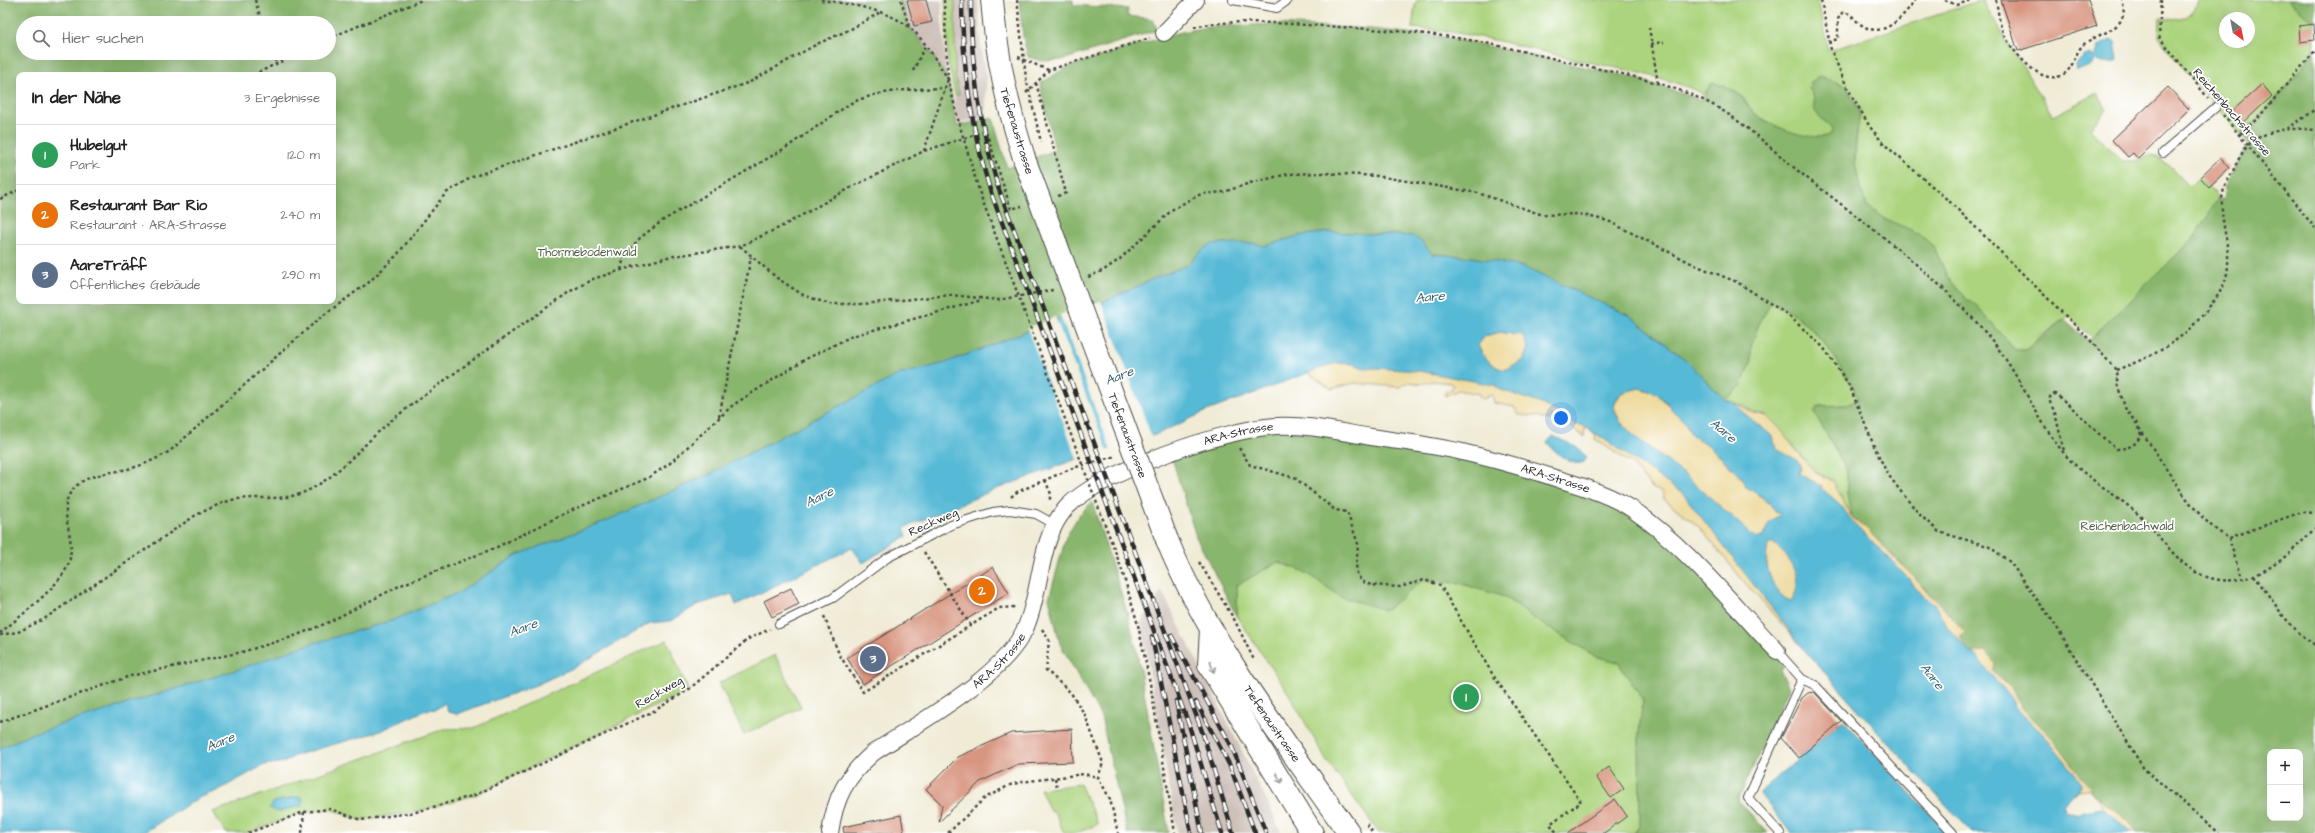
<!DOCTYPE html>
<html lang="de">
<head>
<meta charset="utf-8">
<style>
	body { margin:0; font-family:"Architects Daughter",sans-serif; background:#f2f2f2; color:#222 }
	.controls { position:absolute; right:12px; bottom:12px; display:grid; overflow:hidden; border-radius:8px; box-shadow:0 4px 16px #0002 }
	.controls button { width:36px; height:36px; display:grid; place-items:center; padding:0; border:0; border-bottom:1px solid #e0e0e0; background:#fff; color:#222; font:20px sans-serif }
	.compass { position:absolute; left:2219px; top:12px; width:36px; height:36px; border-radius:50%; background:#fff; box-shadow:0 4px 16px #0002; rotate:148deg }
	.you { position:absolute; left:1561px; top:418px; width:14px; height:14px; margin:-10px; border:3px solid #fff; border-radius:50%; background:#1a73e8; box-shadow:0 0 0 6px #1a73e833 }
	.badge { display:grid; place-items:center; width:26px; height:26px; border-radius:50%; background:#7c3aed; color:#fff; font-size:13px; font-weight:700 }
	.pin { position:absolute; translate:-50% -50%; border:2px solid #fff; box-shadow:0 1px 4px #0006 }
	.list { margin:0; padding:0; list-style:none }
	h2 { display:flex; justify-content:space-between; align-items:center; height:52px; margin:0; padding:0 16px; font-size:17px }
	h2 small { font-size:13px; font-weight:400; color:#767676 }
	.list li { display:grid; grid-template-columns:26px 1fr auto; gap:12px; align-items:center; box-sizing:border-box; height:60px; padding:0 16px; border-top:1px solid #e0e0e0 }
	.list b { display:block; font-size:15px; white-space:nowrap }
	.list p { margin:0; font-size:13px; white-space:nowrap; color:#767676 }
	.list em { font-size:13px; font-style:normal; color:#767676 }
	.icon { flex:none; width:22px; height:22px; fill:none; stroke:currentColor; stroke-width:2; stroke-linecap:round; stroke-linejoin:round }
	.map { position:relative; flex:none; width:2315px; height:833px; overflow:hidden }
	.search { position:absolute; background:#fff; box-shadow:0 4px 16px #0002; left:16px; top:16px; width:320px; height:44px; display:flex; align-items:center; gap:10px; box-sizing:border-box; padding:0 14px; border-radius:22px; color:#767676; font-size:15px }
	.panel { position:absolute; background:#fff; box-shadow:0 4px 16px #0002; left:16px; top:72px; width:320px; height:232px; border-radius:8px }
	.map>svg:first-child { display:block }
	.industrial { fill:#cec1ba }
	.green { fill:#acd47e; stroke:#6c8054; fill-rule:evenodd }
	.forest { fill:#89b66d; stroke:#5a704c; fill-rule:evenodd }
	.sand { fill:#eeda9e; stroke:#8c8264 }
	.water { fill:#56b9d5; stroke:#407280; fill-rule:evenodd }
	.pier { fill:#f0ebd5 }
	.building { fill:#d89580 }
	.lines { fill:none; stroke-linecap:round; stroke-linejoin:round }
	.lane-casing { stroke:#494844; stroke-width:10 }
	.street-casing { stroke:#494844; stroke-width:18 }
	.primary-casing { stroke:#494844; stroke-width:24 }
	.path { stroke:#494844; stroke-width:2.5; stroke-dasharray:3 3; stroke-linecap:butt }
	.lane { stroke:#fff; stroke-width:8 }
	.street { stroke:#fff; stroke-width:16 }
	.primary { stroke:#fff; stroke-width:22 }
	.rail-casing { stroke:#2b2b2b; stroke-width:4.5 }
	.rail { stroke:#fff; stroke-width:3; stroke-dasharray:9; stroke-linecap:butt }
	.primary-bridge-casing { stroke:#494844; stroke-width:24; stroke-linecap:butt }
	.path-bridge { stroke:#494844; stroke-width:2.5; stroke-dasharray:3 3; stroke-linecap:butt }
	.primary-bridge { stroke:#fff; stroke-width:22 }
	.oneway { stroke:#a0a0a0 }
	.labels { text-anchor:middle; stroke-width:3.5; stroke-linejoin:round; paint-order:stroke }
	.street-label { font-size:12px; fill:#2b2b2b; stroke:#fff }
	.park-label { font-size:12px; fill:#525e44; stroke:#fff }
	.water-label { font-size:13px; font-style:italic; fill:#3a5d66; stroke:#fff }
</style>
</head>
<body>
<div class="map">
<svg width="2315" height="833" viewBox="0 0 2315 833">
	<rect width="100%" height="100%" fill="#fff"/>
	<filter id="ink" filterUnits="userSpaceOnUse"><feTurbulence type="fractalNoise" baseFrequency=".025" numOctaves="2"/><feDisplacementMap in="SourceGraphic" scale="8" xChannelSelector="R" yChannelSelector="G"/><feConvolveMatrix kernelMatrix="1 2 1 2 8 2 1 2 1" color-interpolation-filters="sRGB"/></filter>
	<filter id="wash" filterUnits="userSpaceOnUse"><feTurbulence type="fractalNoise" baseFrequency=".012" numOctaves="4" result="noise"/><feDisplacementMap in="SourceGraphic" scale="16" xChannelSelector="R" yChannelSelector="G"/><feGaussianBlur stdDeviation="0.9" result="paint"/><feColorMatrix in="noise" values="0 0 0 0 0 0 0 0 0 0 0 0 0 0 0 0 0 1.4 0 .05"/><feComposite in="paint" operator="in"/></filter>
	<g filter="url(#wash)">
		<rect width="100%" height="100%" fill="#f0ebd5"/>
		<!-- industrial -->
		<path class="industrial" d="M901,0H942V22L948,79L933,56L910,27Z
			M949,0H978L981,48L986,78V117L957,123L950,53Z
			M1162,591L1270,807L1281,833H1177L1141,621Z"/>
		<!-- green -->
		<path class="green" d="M945,0H955V76L959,95H955L948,61Z
			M1417,0H1818L1828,51L1982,0L2053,116L2097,93L2106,111L2090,128L2121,161H2138L2150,155L2161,158L2189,187L2198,178L2213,191L2218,199L2192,240L2092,338L2069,316L2040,337L2026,350H2015L1977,306L1965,298L1947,276L1934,247L1883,218L1867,206L1860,188L1855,162L1858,122L1861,112L1847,86L1827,78L1809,88L1814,95L1820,118L1832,127V133C1816,147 1773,126 1757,115C1750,110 1746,99 1739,94C1731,89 1722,86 1713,82L1704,94C1663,75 1616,68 1573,59C1520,46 1467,31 1412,28L1415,6Z
			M2198,0H2288L2315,23V51L2272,104L2240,134L2172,55L2159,37L2160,17C2177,23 2193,19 2198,0ZM2225,18H2249V42H2225Z
			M1771,301C1816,323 1836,357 1859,399L1847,405L1819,406L1815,412L1847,471V494L1852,518L1833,481L1810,468L1800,453L1767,416L1754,413L1744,406L1725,400L1741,386L1751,363V346L1758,326Z
			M1278,562L1305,572L1342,597L1386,610L1422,580L1459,583L1505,597L1536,620L1595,656L1618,662L1643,700L1639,732L1640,825L1634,833H1379L1325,758L1289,694L1237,617V585Z
			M667,640L688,690L475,795L416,812L361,820L330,809L304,812L248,833H226L213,812L444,729L474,728Z
			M775,655L801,707L744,735L719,683Z
			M1080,784L1098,824L1077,833H1064L1054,811H1050L1040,789Z"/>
		<!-- forest -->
		<path class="forest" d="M0,0H901L910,27L933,56L948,79L957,126L993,118L1007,168L1055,150L1040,84L1065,68L1173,34L1207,27L1276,24L1371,29L1446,37L1635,78L1701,100L1713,82C1721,86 1734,89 1740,96C1746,101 1750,109 1756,115C1770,126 1817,145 1832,133V127C1826,122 1814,115 1814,106C1814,98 1814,95 1809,88L1811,82L1820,76L1846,86L1860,113L1855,143V162L1860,188L1867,206L1883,218L1918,233L1934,247L1947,276L1965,298L1977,306L2015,350H2026L2064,320L2088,341L2192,240L2218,199H2223L2225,186L2249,144L2241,134L2272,104L2315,52V833H2137L2128,822L2094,794L2055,741L2023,709L2011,688L2000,676L1995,675L1970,653L1963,645L1959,627L1952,617L1866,528L1852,518L1847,494V471L1814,412L1819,406L1847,405L1859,399C1838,360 1814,319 1771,302L1758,326L1751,346V363L1741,386L1725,400L1686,360L1630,316L1523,267L1471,257L1432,254L1412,236L1329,232L1299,236L1264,246L1253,243L1235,245L1220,243L1200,252L1188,265L1155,278L1105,301L945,363L898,375L710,474L608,520L517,555L460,592L391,621L304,646L233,671L33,733L0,748ZM23,23H329V53H23ZM19,75H333V301H19ZM2270,752H2300V818H2270Z
			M1019,0H1073V5L1128,9L1127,16L1153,19L1157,30L1062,60L1043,61L1028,57L1023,37Z
			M2288,0H2315V23Z
			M1263,428L1442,448L1630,508L1788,662L1780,670L1789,688L1738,800L1768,833H1634L1640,825L1639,732L1643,700L1618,662L1595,656L1536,620L1505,597L1459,583L1423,580L1386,610L1341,597L1305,572L1278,562L1237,585V617L1196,537L1170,452Z
			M1092,502L1127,612L1136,647L1169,833H1127L1101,717L1060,644L1049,598L1066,537L1079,515Z"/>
		<!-- sand -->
		<path class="sand" d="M1500,332L1519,335L1522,333L1528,348L1523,361L1504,370C1492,367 1482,356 1478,345L1485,336Z
			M1423,360L1619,419L1614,406L1621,393L1639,388L1656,393L1685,422L1691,435L1708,445L1765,501L1773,506L1781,516L1775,518L1766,531L1773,543L1785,552L1805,579L1854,705L1746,584L1699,527L1664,499L1662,492L1652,488L1632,464L1595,439L1596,435L1585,427L1584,437L1565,422L1550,416V420L1537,416L1519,415L1514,407L1494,403L1492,394L1484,399L1480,398L1479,394L1458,390L1445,396V392L1452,389L1453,385L1450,383L1433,381L1421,384L1410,382L1399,387L1354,383L1331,389L1307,372L1310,364Z
			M1725,400C1736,403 1744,408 1753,413C1758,415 1764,414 1768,417C1788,432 1807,476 1833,481L1852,518L1866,528L1896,560L1912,575L1931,597L1934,598L1965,632L1960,638L1970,653L1985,651L1995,664L1993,672L2011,688L2023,709L2055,741L2091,789L2078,791L2079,789Z
			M2099,798L2128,822L2137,833H2128L2102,808Z"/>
		<!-- water -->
		<path class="water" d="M2110,40L2115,42L2118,60L2115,62H2098L2095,59L2092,65L2077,71L2076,65L2083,57L2090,54L2095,57L2099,46Z
			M1329,232L1412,236L1421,241L1432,254L1471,257L1523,267L1630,316L1686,360L1725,400L1735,403L1739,409L1771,435L1778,450L1797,460L1801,468L1799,474L1822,486L1821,488L1841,505L1852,521L1903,572L1923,597L1935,605L1946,625L1970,653H1973L2012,699L2015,707L2047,738L2078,777L2082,783L2078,791L2072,794L2063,804L2066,811L2077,815L2083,811L2102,808L2131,833H1973L1919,777L1806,652L1683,494L1585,426L1573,424L1559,413L1539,403L1501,390L1494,385L1419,371L1375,368L1366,369L1354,364L1337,363L1324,367L1207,411L1155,435L1074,460L994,490L904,528L907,536L863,563L852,548L736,605L732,594L697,605L671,621L650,623L575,667L536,685L457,714L448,712L445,703L436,709L426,710L378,732L296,755L285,762L264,765L217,791L198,798L143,833H0V748L33,733L233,671L304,646L391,621L460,592L517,555L608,520L710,474L898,375L945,363L1105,301L1155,278L1188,265L1200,252L1211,244L1253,243L1264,246L1299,236ZM1500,332L1517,335L1522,333L1528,348L1523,361L1504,370C1492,367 1482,356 1478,345L1485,336ZM1639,388L1656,393L1666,402L1673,411L1685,422L1691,435L1708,445L1743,478L1746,487L1764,498L1780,516C1768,519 1768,527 1763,537L1758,538L1751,534L1685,475L1633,435L1619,420L1614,410L1615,401L1621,393ZM1770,543H1773C1789,555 1806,581 1791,601C1773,596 1760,559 1770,543Z
			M1553,436L1576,447L1587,457L1584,462C1571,468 1556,452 1547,443Z
			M1843,720L1947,833H1791L1759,793Z
			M295,797H302L303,802L301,806L277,812L270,808L274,802Z"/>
		<!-- pier -->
		<path class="pier" d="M1101,301L1152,438L1111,451L1060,315Z
			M1055,317L1108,452L1078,461L1027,328Z"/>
		<g id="blocks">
			<!-- building -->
			<path class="building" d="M907,0H926L932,22L914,26Z
				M2001,0H2088L2097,26L2018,51Z
				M2314,24L2315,40L2300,42L2299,26Z
				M2262,84L2272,96L2241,125L2230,113Z
				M2168,87L2189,109L2138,159L2133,153L2128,157L2112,140Z
				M2220,158L2229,168L2209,187L2200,177Z
				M993,567L1009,593L863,684L847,658Z
				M791,588L799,604L772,617L764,601Z
				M1814,692L1841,721L1799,758L1781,738L1802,698L1808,693Z
				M1072,729L1073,762L1018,764L980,782L939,822L942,805L926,789L958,757L1011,733Z
				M1609,767L1624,789L1611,798L1596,777Z
				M1615,799L1627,816L1604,833H1568Z
				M901,815L904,833H844L843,827Z"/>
		</g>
	</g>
	<g filter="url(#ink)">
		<use href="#blocks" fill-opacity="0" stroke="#494844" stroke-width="1"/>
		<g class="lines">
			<defs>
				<path id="lane" d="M1233,0L1277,8L1288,0
					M2163,153L2216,107
					M779,624L833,598L887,558L951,525L993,512L1010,510L1036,514L1054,524
					M1777,651L1802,679L1748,798L1780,833
					M1802,679L1815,685L1953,833"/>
				<g id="street">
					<path d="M1164,33L1196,0"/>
					<path id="s1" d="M830,833C835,797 846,777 873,753C918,723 1002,678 1025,629C1042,592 1038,537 1067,507C1102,471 1225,429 1276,426C1307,424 1340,432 1371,437C1402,442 1435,445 1466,453C1497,460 1528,469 1558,479C1582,486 1611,495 1632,509C1687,547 1731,603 1777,651"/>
				</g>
				<g id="primary">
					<path d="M992,0C997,60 1007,104 1025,161"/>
					<path id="s2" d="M1167,540C1210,645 1284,740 1349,833"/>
					<path d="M1211,629L1209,665L1312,833"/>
				</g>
			</defs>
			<!-- lane casing -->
			<use href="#lane" class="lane-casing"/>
			<!-- street casing -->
			<use href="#street" class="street-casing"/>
			<!-- primary casing -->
			<use href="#primary" class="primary-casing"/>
			<!-- path -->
			<path class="path" d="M255,0L262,23
				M821,0C849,4 886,9 909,27C925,40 937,62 948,79
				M901,0L909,27
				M944,0L948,79L959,123
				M1017,0L1026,78L1041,142
				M1821,0L1831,50L1847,87L1870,127L1884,144L1950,202L2090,340L2116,370L2118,387L2126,410L2137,424L2141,435C2135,446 2130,448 2117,449C2095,433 2078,410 2055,394L2051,395L2049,400L2055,413L2064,451
				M1945,0L1956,5L1972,0
				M1996,0C1998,10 1999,23 2003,33C2012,50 2041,89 2064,74C2074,67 2074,55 2082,46C2095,32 2132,32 2122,0
				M2161,0L2159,37L2208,98
				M1194,27C1230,19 1271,23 1308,25C1353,28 1398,30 1443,36C1490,42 1536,55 1582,65C1625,75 1671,83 1711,104C1745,122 1773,151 1802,174C1867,225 1937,274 1990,338C2019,373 2035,417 2063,452C2085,479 2116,493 2141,517C2161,536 2178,566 2204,576C2249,593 2287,558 2315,528
				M1649,27L1658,84
				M329,38L422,0
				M1828,42L1838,39V19L1842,13C1850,11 1854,19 1859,23C1882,42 1903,17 1915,0
				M1651,44L1664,42
				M273,53L276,64
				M1018,57L1048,70
				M913,71L925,46
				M253,75L299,53
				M1036,83L1066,193L1058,196
				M1026,93L1049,70L1150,38
				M2223,115L2315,228
				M2287,129L2315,110
				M2240,134L2258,118L2315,51
				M924,151L948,79
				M0,199L19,190
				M740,246L777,278L803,295L829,304H863L951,295L998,300L1053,290
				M621,270L624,256L640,238L662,221L787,147L851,103C880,90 913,89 945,88
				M1088,277L1104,270L1120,259L1173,209L1201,194L1224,192L1250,183L1288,174L1324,173L1377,176L1478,193L1543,215L1579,214L1608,221L1697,266L1737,282L1788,315L1823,347L1849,385L1874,446L1887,473L1902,493L1920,515L1939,532L1988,546L2010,562L2054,623L2144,769L2219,833
				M2116,370C2154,356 2180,343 2206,311C2212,303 2219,295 2223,286C2236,257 2220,229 2222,199C2223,188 2228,180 2233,171C2238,160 2245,145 2256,139C2272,129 2297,127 2315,130
				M719,417L751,257
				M2139,428C2164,462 2192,519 2229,538L2302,512L2315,513
				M1239,448L1250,465L1295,478L1335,510L1347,512L1358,544L1356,571L1361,581L1371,585L1400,587L1424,580L1440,585L1493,675L1581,802L1550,824L1557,833
				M1045,480L1051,494L1049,502
				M1011,497L1017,492L1073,468L1116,456
				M2229,538L2241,578
				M924,552L971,626
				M1199,562L1234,619L1254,660
				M2254,575L2284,617L2298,632L2315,645
				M824,616L839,654L863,692L999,608L1016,607
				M1138,625L1150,683L1175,833
				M1042,629L1049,640L1046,670L1071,693L1085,715L1103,763L1098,777L1110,799L1118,833
				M0,633C18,618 60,586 68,565C79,536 53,509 75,487C89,473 113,473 132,468C146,464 158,458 170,451L321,317L368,283L397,255L446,193L472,177L750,82L817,44L851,29L879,13
				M0,635L18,632L44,619L196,515C210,509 223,501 238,499C262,496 287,502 309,490C343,473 367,439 397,416C453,373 511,333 569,292L593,279L628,268L668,257L740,246L779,228L852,187L924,151L986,131L1011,209L1022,206
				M0,722L130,676L242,652L292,637L327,623L401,585L495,548L570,511L648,478L669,464L733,405L804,360L852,336L982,300
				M1055,778L1057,787
				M1367,824L1373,833
				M248,833L304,812L330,809L361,820L416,812L475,795L654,711L688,690L748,639L770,629
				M302,833L304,812
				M948,833L985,798L1010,785L1021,782L1084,774L1098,777"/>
			<!-- lane -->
			<use href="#lane" class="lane"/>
			<!-- street -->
			<use href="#street" class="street"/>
			<!-- primary -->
			<use href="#primary" class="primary"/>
			<defs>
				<path id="rail" d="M962,0C962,66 971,127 990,190L1189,725L1222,833
					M971,0C970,65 980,125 998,187L1181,674L1203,734L1233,833
					M1171,635L1232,747L1266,833
					M1152,637L1191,833
					M1176,701L1202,833
					M1196,702L1230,766L1255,833"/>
			</defs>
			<!-- rail casing -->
			<use href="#rail" class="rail-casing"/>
			<!-- rail -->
			<use href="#rail" class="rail"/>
			<defs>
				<g id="primary-bridge">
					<path id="s3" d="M1025,161L1167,540"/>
				</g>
			</defs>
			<!-- primary-bridge casing -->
			<use href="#primary-bridge" class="primary-bridge-casing"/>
			<!-- path-bridge -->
			<path class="path-bridge" d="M959,123L980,194L1121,567L1138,625"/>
			<!-- primary-bridge -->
			<use href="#primary-bridge" class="primary-bridge"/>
		</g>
		<!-- one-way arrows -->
		<defs><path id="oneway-shaft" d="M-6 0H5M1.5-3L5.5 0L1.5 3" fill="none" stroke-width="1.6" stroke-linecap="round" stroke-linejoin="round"/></defs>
		<g class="oneway">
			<use href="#oneway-shaft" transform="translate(1212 667) rotate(70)"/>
			<use href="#oneway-shaft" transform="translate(1279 778) rotate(59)"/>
		</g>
	</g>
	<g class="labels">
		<!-- street labels -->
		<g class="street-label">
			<text transform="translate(2232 112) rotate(49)" y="4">Reichenbachstrasse</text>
			<text transform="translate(1017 131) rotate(73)" y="4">Tiefenaustrasse</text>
			<text dy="4" stroke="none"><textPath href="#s3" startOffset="293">Tiefenaustrasse</textPath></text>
			<text dy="4" stroke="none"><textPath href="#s1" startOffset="610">ARA-Strasse</textPath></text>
			<text dy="4" stroke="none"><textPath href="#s1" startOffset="934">ARA-Strasse</textPath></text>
			<text transform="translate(933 522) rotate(-24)" y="4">Reckweg</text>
			<text dy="4" stroke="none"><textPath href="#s1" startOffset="250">ARA-Strasse</textPath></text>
			<text transform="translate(659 692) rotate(-30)" y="4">Reckweg</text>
			<text dy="4" stroke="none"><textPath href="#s2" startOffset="212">Tiefenaustrasse</textPath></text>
		</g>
		<!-- park labels -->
		<g class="park-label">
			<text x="587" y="256">Thormebodenwald</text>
			<text x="2127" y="530">Reichenbachwald</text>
		</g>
		<!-- water labels -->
		<g class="water-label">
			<text transform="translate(1430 296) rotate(-5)" y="5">Aare</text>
			<text transform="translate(1119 375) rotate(-21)" y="5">Aare</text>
			<text transform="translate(1724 430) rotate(40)" y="5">Aare</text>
			<text transform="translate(819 496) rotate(-26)" y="5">Aare</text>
			<text transform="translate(523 627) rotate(-20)" y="5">Aare</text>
			<text transform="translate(1933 676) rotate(52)" y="5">Aare</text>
			<text transform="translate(220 741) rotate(-23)" y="5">Aare</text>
		</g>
	</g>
</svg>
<div class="controls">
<button>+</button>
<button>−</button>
</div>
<svg class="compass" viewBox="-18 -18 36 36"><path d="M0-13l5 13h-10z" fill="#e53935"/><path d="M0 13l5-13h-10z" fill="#767676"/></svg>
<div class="you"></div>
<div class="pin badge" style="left:1466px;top:697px;background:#2e9e5b">1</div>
<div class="pin badge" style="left:982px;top:591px;background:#e8710a">2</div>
<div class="pin badge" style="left:873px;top:659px;background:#5c6f8a">3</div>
<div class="search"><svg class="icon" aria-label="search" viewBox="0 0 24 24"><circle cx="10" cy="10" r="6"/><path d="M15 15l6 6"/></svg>Hier suchen</div>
<section class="panel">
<h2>In der Nähe<small>3 Ergebnisse</small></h2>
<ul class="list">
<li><span class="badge" style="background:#2e9e5b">1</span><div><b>Hubelgut</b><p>Park</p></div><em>120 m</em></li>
<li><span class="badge" style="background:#e8710a">2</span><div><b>Restaurant Bar Rio</b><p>Restaurant · ARA-Strasse</p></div><em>240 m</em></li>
<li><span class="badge" style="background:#5c6f8a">3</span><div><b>AareTräff</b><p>Öffentliches Gebäude</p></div><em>290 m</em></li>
</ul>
</section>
</div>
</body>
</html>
